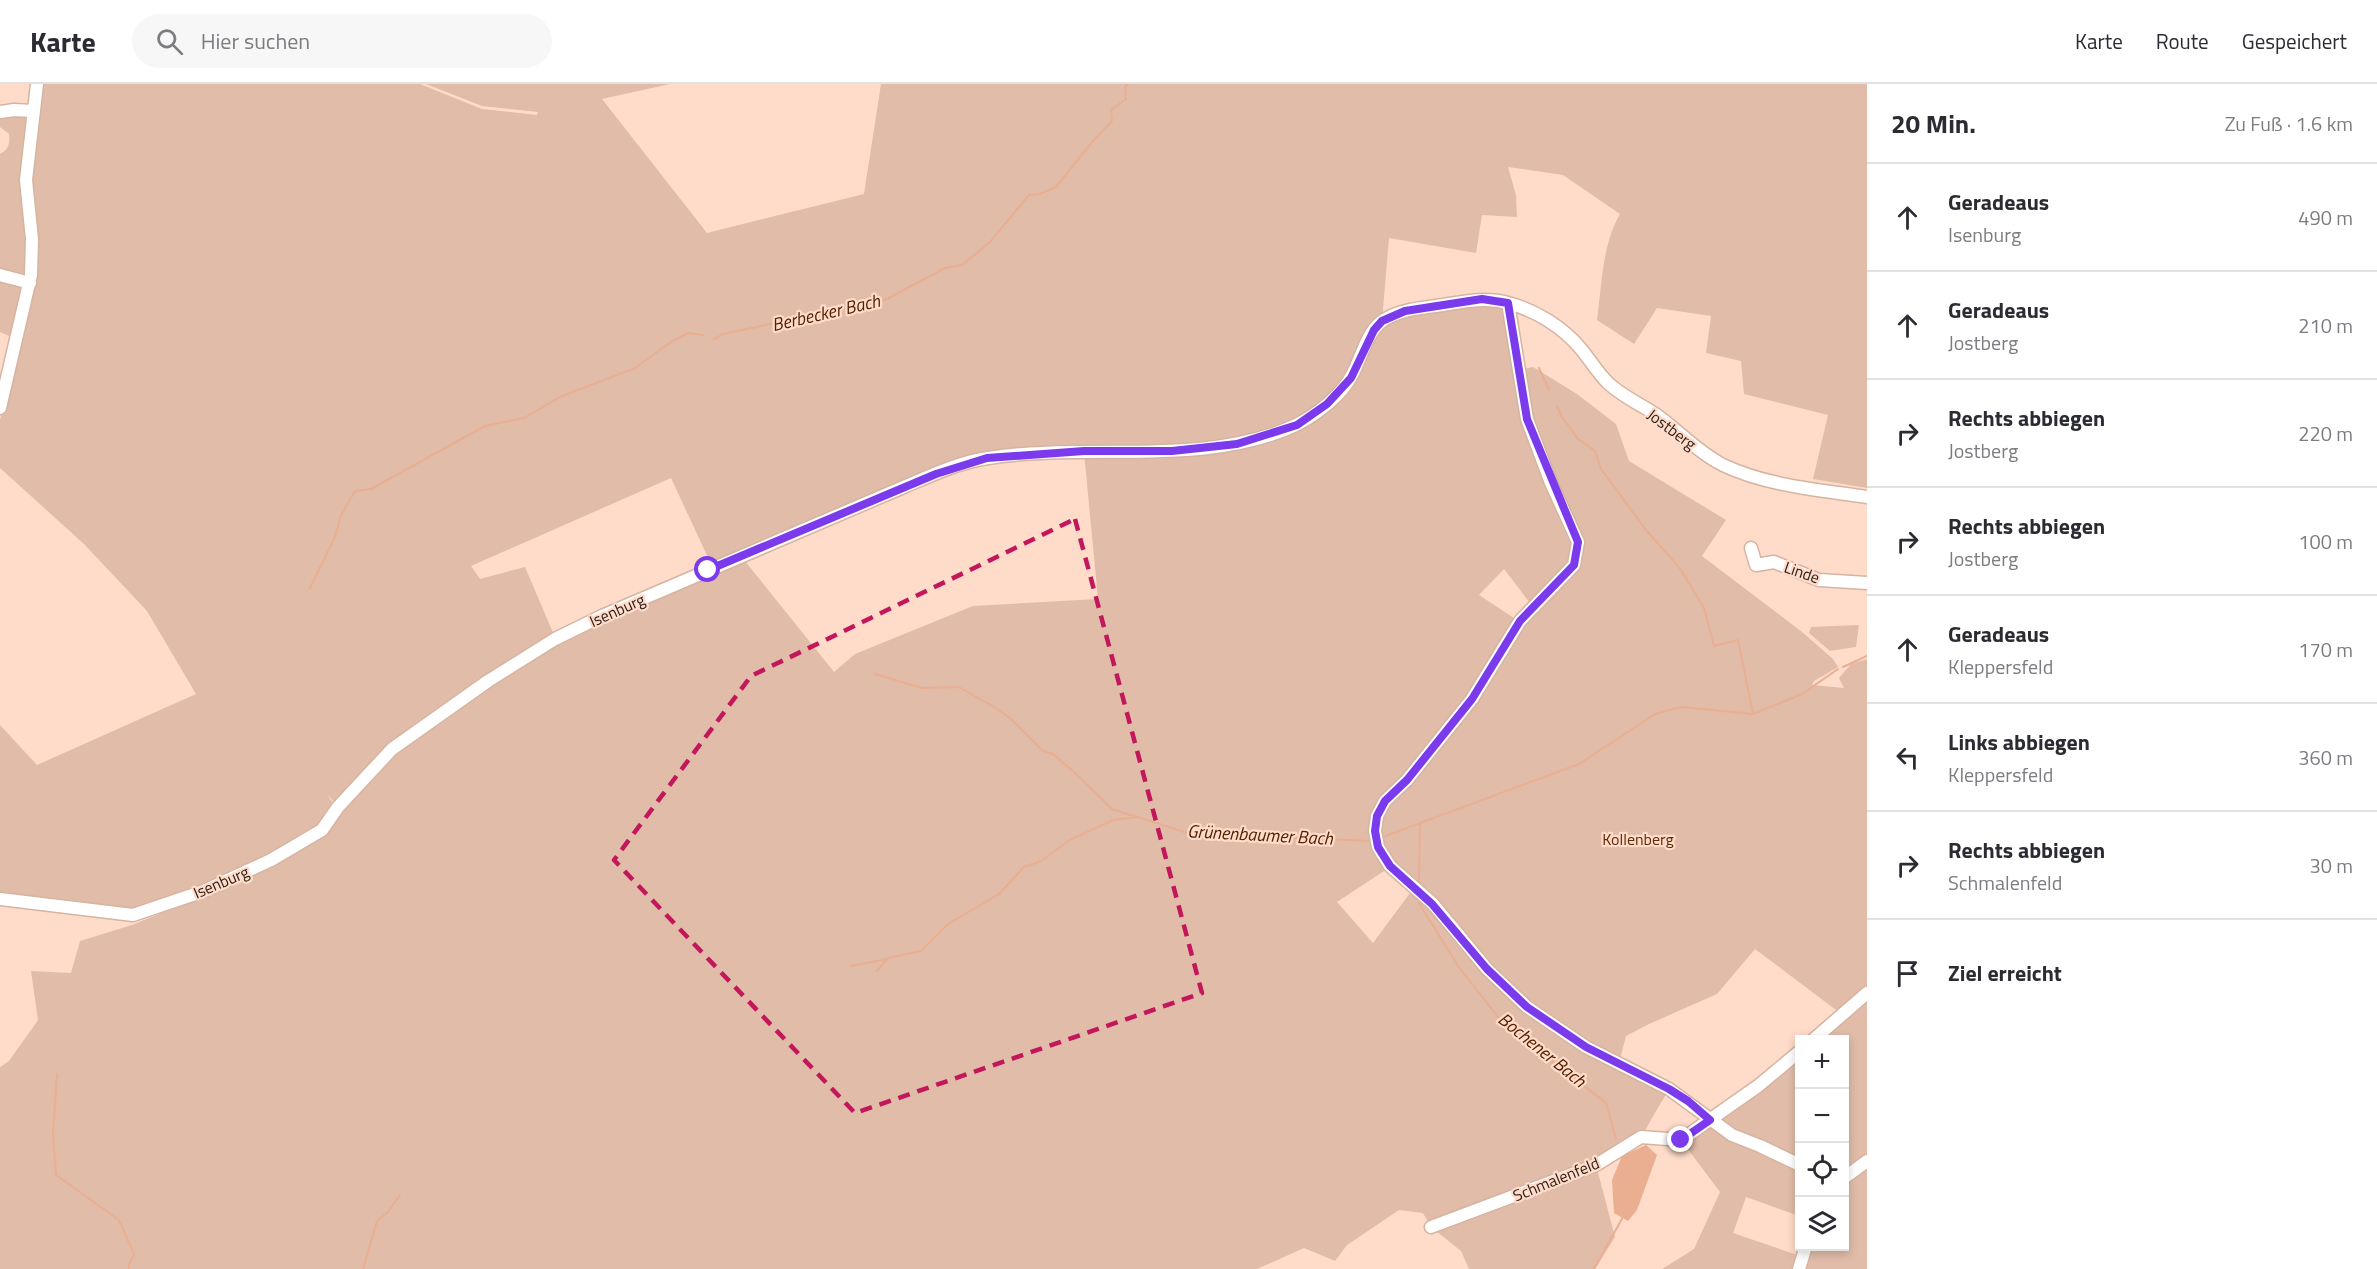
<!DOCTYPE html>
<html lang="de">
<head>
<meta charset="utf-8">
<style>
	body { margin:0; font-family:"Titillium Web",sans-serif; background:#f7f7f7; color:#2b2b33 }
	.controls { position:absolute; right:18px; bottom:18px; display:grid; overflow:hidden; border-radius:0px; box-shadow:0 3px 9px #0003 }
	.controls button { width:54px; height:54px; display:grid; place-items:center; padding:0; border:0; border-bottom:2px solid #e1e1e2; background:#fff; color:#2b2b33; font:30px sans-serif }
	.stop { position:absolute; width:18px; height:18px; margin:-14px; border:4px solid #7c3aed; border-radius:50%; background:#fff }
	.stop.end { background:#7c3aed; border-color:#fff; box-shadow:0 2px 6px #0008 }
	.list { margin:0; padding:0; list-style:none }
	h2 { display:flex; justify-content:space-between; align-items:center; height:78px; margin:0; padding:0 24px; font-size:26px }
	h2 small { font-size:20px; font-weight:400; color:#7c7c81 }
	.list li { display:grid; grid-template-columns:39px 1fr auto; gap:18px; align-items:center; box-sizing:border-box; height:108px; padding:0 24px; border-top:2px solid #e1e1e2 }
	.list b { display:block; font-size:22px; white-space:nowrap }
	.list p { margin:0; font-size:20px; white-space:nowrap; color:#7c7c81 }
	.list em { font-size:20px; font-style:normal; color:#7c7c81 }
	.icon { flex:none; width:33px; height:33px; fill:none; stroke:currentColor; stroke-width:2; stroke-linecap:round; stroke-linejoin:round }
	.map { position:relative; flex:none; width:1867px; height:1185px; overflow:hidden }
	header { display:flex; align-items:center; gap:36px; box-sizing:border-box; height:84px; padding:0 30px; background:#fff; border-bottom:2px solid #e1e1e2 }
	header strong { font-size:28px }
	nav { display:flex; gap:33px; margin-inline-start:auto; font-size:21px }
	.search { width:420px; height:54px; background:#f7f7f7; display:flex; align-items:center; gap:15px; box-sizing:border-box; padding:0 21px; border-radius:33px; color:#7c7c81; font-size:22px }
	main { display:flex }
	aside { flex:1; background:#fff }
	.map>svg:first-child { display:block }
	.green { fill:#e1bca9; fill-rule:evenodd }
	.water { fill:#eaaf91 }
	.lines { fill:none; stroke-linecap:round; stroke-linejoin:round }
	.stream { stroke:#eaaf91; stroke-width:2 }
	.minor-casing { stroke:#d6b4a2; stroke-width:15 }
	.minor { stroke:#fff; stroke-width:12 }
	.route { stroke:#7c3aed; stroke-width:8 }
	.marked { fill:none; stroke:#c2185b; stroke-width:4.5; stroke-dasharray:12 8; stroke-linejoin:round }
	.labels { text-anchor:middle; stroke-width:4.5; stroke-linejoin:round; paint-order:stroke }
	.street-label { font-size:16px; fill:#291c16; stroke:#ffdbc9 }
	.park-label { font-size:16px; fill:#5f2a08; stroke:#ffdbc9 }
	.water-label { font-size:18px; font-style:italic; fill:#542000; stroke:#ffdbc9 }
</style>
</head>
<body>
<header>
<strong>Karte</strong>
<div class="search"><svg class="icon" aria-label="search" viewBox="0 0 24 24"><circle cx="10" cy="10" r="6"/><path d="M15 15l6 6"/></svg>Hier suchen</div>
<nav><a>Karte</a><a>Route</a><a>Gespeichert</a></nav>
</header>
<main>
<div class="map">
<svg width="1867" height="1185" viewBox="0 0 1867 1185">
	<rect width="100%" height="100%" fill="#ffdbc9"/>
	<!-- green -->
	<path class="green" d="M40,0H420L482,25L537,31L538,28L482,22L426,0H670L602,15L707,149L864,110L881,0H1867V404L1813,395L1828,331L1744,310L1741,277L1706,269L1711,232L1657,224L1634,260L1597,236C1602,200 1602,161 1620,130L1563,91L1508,83L1516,111L1517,133L1482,131L1476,169L1389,154L1382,237L1405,227L1508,219L1519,286L1533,283L1577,310L1616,340L1629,377L1726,436L1702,472L1802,548L1833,575L1838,583L1814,597L1812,601L1844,604L1839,594L1851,580L1867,575V906L1840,929L1755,865L1717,910L1649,940L1626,952L1619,979L1669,1005L1641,1053L1596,1081L1615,1153L1595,1185H1469L1461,1167L1431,1143L1423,1129L1399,1126L1347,1161L1335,1177L1304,1164L1257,1185H0V983L9,977L38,936L31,887L71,889L80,857L132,841L206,811L310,759L338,723L327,710L334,721L319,742L305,753L202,802L131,826L0,811V641L37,681L196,610L147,527L84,460L0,384V336L33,202L29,97ZM1084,368L1098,515L973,522L855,570L834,588L741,472L987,374ZM671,394L711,480L557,558L525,483L480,495L471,482ZM1504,485L1530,519L1517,536L1479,511ZM1390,783L1413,805L1373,859L1337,818Z
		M0,31L25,32L28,37V183L25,193L0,189V70C9,65 10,60 9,50L0,43Z
		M0,193L24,203L14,254L0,248Z
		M1859,541L1856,563L1830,567L1809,549L1811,543Z
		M1867,914V1072L1845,1089L1844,956H1815Z
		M1799,967V1132L1746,1113L1733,1149L1803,1173L1797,1185H1662L1694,1165L1720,1108L1681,1056Z
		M1867,1084V1185H1805L1812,1163L1844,1162L1845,1102Z"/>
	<!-- water -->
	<path class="water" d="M1646,1061L1657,1071L1637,1126L1628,1137L1614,1129L1612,1096L1622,1072Z"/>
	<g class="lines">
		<!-- stream -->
		<path class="stream" d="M714,255L723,250L885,216L945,184L962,181L990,158L1029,111L1040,110L1056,103L1093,57L1112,37L1111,26L1126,15L1125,3L1128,0
			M1539,284L1549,306
			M1557,322L1562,333L1578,355L1595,367L1601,385L1646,446L1679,483L1704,524L1714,562L1738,556L1753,630
			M310,504L335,453L341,431L355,407L371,405L485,342L524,334L560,313L635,284L671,258L688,249L703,251
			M1843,583L1867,572
			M875,590L922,604L959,603L996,624L1011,635L1043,667L1053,670L1075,689L1112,725L1136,733
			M1383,753L1579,680L1655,630L1681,623L1753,630L1802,610L1838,585
			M1419,799L1420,739
			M1419,819L1458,882L1502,938L1606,1019L1616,1055
			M851,882L887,875
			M877,887L888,874L921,867L948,840L999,810L1024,783L1041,777L1070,756L1113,736L1138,733L1184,748L1370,757
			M57,990L53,1049L56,1091L119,1136L134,1170L129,1181V1185
			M363,1185L377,1137L388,1128L400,1111
			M1594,1185L1623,1133"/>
		<defs>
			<path id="minor" d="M0,28L14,26L33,27
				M0,191L30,199
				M1508,219L1527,335L1551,399L1578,458L1574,481L1520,537L1472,615L1407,696L1385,717L1377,732L1375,747L1378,763L1390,782L1433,820L1487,885L1527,923L1586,963L1669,1005L1732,1051L1760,1062L1800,1081
				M0,324L31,191L32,155L26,96L37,0
				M1751,464L1756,481L1774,478L1819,496L1867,499
				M0,815L133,831L204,807L271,776L322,746L338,723L392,665L488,597L555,555L602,532L906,402C932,391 960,378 988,374C1088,358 1203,384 1296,341C1316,331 1342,311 1352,291C1361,275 1366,250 1381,238C1398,225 1423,224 1443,221C1466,217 1486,213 1508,219C1535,226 1563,243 1581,265C1590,276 1598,289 1608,299C1623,313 1642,321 1658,332C1680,348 1699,369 1723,381C1767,402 1820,406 1867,413
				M1813,956L1867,909
				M1844,1094L1867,1077
				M1431,1143L1596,1081L1641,1053L1681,1056L1758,1002L1800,967
				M1799,1185L1806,1162"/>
		</defs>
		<!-- minor casing -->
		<use href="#minor" class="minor-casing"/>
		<!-- minor -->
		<use href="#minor" class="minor"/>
	</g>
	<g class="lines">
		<!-- route -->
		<path class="route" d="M708,486L936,390L987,374L1084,367H1172L1237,360L1297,341L1327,320L1351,294L1374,246L1382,237L1405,227L1482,215L1508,219L1527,335L1578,458L1574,481L1520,537L1472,615L1407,696L1385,717L1377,732L1375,747L1378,763L1390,782L1432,820L1487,885L1527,923L1586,963L1669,1005L1688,1017L1710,1036L1681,1056"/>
	</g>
	<!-- marked area -->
	<path class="marked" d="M1075,435L1202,909L855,1029L614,776L751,592Z"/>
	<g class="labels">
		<!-- street labels -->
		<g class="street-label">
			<text transform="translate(1672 345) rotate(37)" y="6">Jostberg</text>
			<text transform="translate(1802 488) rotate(19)" y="6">Linde</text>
			<text transform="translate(617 526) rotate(-24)" y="6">Isenburg</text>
			<text transform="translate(221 798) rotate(-23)" y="6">Isenburg</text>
			<text transform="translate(1556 1095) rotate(-22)" y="6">Schmalenfeld</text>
		</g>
		<!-- park labels -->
		<g class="park-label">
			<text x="1638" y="761">Kollenberg</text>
		</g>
		<!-- water labels -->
		<g class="water-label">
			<text transform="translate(826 229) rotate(-13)" y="6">Berbecker Bach</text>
			<text transform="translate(1260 751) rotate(3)" y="6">Grünenbaumer Bach</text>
			<text transform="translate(1542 966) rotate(39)" y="6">Bochener Bach</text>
		</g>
	</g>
</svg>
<div class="controls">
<button>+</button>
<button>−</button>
<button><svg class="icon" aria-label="locate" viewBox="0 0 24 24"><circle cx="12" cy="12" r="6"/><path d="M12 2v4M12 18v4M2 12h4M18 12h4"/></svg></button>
<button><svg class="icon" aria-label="layers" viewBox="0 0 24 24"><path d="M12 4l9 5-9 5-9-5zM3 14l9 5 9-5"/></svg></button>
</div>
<div class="stop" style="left:708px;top:486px"></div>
<div class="stop end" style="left:1681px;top:1056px"></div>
</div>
<aside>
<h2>20 Min.<small>Zu Fuß · 1.6 km</small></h2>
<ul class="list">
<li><svg class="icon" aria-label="ahead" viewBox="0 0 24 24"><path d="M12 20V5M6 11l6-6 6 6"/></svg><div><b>Geradeaus</b><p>Isenburg</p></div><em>490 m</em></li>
<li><svg class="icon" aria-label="ahead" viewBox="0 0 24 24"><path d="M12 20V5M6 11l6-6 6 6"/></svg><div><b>Geradeaus</b><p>Jostberg</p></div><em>210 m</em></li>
<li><svg class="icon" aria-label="right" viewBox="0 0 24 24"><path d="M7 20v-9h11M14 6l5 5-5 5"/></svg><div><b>Rechts abbiegen</b><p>Jostberg</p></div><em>220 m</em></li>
<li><svg class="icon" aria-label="right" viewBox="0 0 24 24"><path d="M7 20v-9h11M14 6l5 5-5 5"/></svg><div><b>Rechts abbiegen</b><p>Jostberg</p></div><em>100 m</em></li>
<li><svg class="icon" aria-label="ahead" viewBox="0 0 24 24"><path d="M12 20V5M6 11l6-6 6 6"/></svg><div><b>Geradeaus</b><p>Kleppersfeld</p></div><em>170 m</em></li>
<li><svg class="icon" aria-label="left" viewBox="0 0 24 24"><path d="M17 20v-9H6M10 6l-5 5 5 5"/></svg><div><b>Links abbiegen</b><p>Kleppersfeld</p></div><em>360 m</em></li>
<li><svg class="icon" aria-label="right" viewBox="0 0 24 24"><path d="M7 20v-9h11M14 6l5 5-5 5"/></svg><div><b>Rechts abbiegen</b><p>Schmalenfeld</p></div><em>30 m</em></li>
<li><svg class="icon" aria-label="arrive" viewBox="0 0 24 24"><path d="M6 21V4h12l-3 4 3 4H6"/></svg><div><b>Ziel erreicht</b></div></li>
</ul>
</aside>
</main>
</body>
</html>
